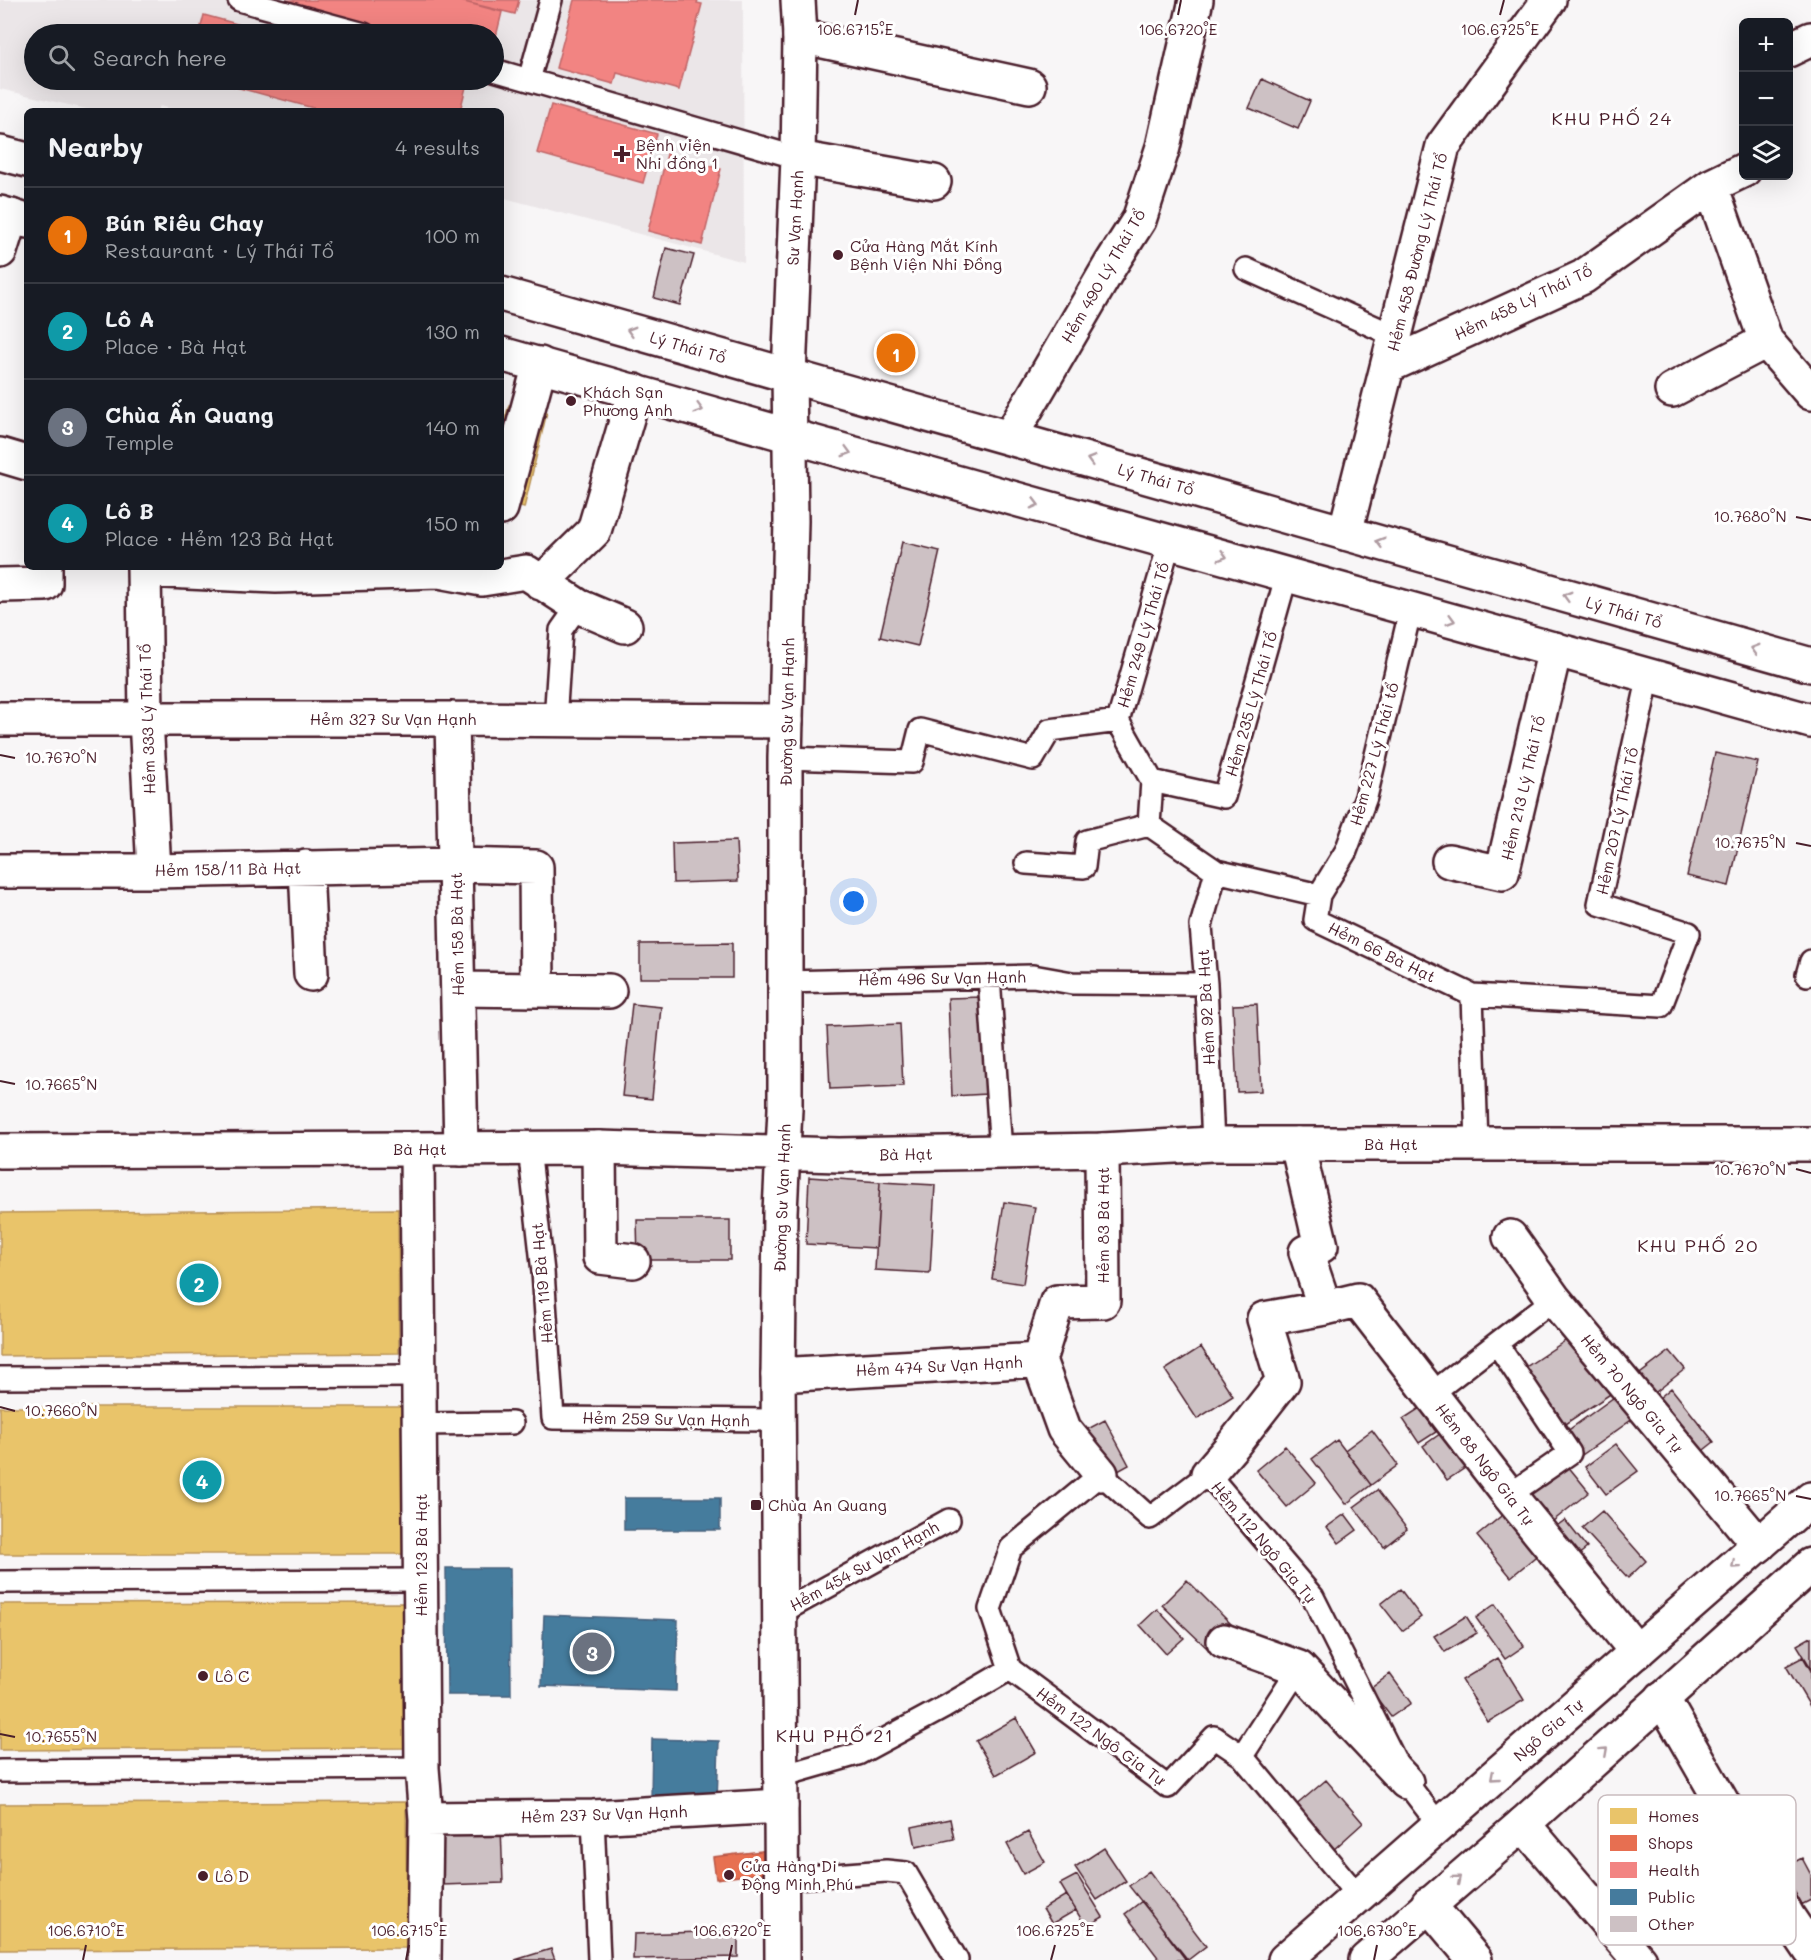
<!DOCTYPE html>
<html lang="en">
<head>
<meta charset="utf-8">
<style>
	body { margin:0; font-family:Mali,sans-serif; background:#20242c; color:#f1f3f6 }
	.controls { position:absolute; right:18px; top:18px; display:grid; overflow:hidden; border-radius:9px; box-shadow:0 6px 24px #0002 }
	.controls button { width:54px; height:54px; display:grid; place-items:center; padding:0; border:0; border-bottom:2px solid #363941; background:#171b24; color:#f1f3f6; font:30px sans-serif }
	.you { position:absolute; left:854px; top:902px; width:21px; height:21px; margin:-15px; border:4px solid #fff; border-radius:50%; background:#1a73e8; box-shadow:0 0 0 9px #1a73e833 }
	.badge { display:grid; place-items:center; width:39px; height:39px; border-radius:50%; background:#a6949b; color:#fff; font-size:20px; font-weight:700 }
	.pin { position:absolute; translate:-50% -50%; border:3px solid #fff; box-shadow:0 2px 6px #0006 }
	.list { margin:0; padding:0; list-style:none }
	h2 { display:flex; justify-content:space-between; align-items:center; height:78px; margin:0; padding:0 24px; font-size:26px }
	h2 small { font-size:20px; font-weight:400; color:#9ea1a6 }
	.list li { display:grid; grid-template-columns:39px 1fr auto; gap:18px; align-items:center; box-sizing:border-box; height:96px; padding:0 24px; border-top:2px solid #363941 }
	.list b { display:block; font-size:22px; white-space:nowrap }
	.list p { margin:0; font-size:20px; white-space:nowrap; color:#9ea1a6 }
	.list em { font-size:20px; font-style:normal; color:#9ea1a6 }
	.icon { flex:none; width:33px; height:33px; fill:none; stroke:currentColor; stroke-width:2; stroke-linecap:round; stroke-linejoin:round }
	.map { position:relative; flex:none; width:1811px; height:1960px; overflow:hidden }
	.search { position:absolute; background:#171b24; box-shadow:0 6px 24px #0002; left:24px; top:24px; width:480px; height:66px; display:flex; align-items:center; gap:15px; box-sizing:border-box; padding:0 21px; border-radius:33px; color:#9ea1a6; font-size:22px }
	.panel { position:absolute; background:#171b24; box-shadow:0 6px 24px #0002; left:24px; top:108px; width:480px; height:462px; border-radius:9px }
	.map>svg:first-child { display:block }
	.built { fill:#ebe6e8; fill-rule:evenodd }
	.homes { fill:#e9c46a; stroke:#b99257; stroke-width:1.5 }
	.shops { fill:#e76f51; stroke:#b85746; stroke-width:1.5 }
	.health { fill:#f28482; stroke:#c06668; stroke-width:1.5 }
	.public { fill:#457b9d; stroke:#465f7b; stroke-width:1.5 }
	.building { fill:#cdc1c4; stroke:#4a1f2b; stroke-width:1.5 }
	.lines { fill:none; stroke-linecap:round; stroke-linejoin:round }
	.lane-casing { stroke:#4a1f2b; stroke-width:26 }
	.street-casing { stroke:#4a1f2b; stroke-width:38 }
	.secondary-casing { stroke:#4a1f2b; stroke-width:38 }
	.primary-casing { stroke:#4a1f2b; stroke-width:38 }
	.lane { stroke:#fff; stroke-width:21 }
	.street { stroke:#fff; stroke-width:33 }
	.secondary { stroke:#fff; stroke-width:33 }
	.primary { stroke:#fff; stroke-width:33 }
	.oneway { stroke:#ae9aa0 }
	.ticks { fill:none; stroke:#4a1f2b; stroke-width:2 }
	.poi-dot { fill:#4a1f2b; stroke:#fff; stroke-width:2 }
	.labels { text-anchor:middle; stroke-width:6; stroke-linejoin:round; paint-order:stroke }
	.poi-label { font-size:16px; fill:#4a1f2b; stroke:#fff; text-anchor:start }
	.street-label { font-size:16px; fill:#4a1f2b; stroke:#fff }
	.neighbourhood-label { font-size:18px; letter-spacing:1.5px; fill:#4a1f2b; stroke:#fff }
	.key { fill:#fff; stroke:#c9bcbf; stroke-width:1.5 }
	.key-label { font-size:16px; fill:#4a1f2b }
	.ticks-label { font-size:15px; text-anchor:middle; fill:#4a1f2b; stroke:#fff; stroke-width:6; stroke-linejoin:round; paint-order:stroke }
</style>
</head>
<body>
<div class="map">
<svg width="1811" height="1960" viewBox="0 0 1811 1960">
	<rect width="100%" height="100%" fill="#f8f6f7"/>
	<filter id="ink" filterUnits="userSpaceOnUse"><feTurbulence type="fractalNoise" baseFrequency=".0167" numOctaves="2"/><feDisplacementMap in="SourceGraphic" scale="12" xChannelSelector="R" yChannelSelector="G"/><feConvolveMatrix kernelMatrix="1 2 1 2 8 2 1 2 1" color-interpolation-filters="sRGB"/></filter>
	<g filter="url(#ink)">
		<!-- built -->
		<path class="built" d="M0,0H743L744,262L501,197V111H178L160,106L157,111H95L0,89ZM34,34H494V80H34Z"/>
		<!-- homes -->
		<path class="homes" d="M515,404L547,412L524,508L501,501V433L509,405Z
			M398,1209L399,1353L0,1356V1213Z
			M0,1407H404V1554H0Z
			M406,1603L407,1748L0,1750V1604Z
			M406,1802L407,1948L0,1950V1804Z"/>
		<!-- shops -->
		<path class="shops" d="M769,1850L772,1872L716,1879L713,1857Z"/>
		<!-- health -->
		<path class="health" d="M271,0H457L502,12L494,45V34H398Z
			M457,0H519L515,14Z
			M574,0H698L697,3L702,4L679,90L617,73L614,84L556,68Z
			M204,15L274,34H199Z
			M210,80H437L466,87L460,111H324Z
			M551,105L657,134L643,183L537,153Z
			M667,154L721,169L702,245L648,231Z"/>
		<!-- public -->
		<path class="public" d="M624,1498H720V1530H624Z
			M446,1568H510L511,1695H447Z
			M544,1615L678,1620L676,1691L541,1686Z
			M652,1739L719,1741L717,1802L651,1800Z"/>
		<!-- building -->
		<path class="building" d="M1262,79L1310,101L1298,129L1249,108Z
			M666,248L694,255L680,305L654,298Z
			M902,542L940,551L918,646L880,637Z
			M1715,753L1758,762L1729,886L1687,876Z
			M736,841L738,881L673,883L672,843Z
			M732,943V978H640V944Z
			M982,997L987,1094L952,1096L948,998Z
			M632,1004L661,1007L652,1099L622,1096Z
			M1257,1004L1261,1091L1237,1092L1233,1005Z
			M900,1024L903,1086L830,1089L827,1027Z
			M809,1177L880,1182L876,1248L806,1244Z
			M880,1182L935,1185L930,1273L875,1270Z
			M1004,1202L1035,1207L1023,1284L992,1279Z
			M637,1220H730V1260H638Z
			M1577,1333L1615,1391L1565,1424L1526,1367Z
			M1201,1347L1233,1396L1197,1419L1165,1370Z
			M1670,1351L1685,1369L1647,1399L1632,1380Z
			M1671,1388L1714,1442L1695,1457L1652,1404Z
			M1617,1395L1634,1418L1582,1455L1566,1432Z
			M1420,1408L1436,1432L1419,1443L1403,1419Z
			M1105,1420L1129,1465L1109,1476L1084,1431Z
			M1447,1429L1471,1464L1447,1480L1423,1446Z
			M1372,1430L1398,1465L1371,1485L1345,1450Z
			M1337,1440L1371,1485L1346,1504L1312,1459Z
			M1616,1444L1638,1471L1606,1494L1585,1467Z
			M1285,1446L1316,1483L1287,1507L1256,1470Z
			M1567,1465L1589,1492L1542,1530L1520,1503Z
			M1377,1490L1407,1529L1384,1547L1354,1507Z
			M1512,1507L1546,1548L1511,1577L1477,1536Z
			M1602,1511L1646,1561L1628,1578L1582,1528Z
			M1345,1514L1357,1530L1339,1543L1327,1527Z
			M1565,1520L1587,1548L1567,1564L1544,1535Z
			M1187,1580L1231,1624L1207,1648L1162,1605Z
			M1400,1589L1421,1617L1402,1631L1381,1604Z
			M1495,1604L1524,1646L1505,1659L1476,1618Z
			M1157,1609L1184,1638L1166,1654L1140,1625Z
			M1466,1616L1477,1633L1445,1652L1434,1636Z
			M1811,1637V1668L1797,1645Z
			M1803,1657L1811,1671V1708L1786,1666Z
			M1498,1658L1524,1700L1488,1722L1462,1680Z
			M1390,1674L1411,1703L1391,1717L1370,1689Z
			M1016,1718L1036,1752L996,1775L976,1741Z
			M1326,1780L1363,1823L1332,1851L1294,1807Z
			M950,1819L954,1839L916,1847L912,1827Z
			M501,1827L503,1883L441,1885L439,1829Z
			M1028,1832L1045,1862L1023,1874L1007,1844Z
			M1104,1848L1126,1881L1097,1900L1075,1867Z
			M1802,1858L1811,1875V1900L1799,1906L1779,1870Z
			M1149,1871L1206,1946L1188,1960L1129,1886Z
			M1077,1875L1103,1917L1086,1927L1060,1884Z
			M1609,1878L1639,1913L1625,1925L1595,1889Z
			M1066,1895L1076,1910L1052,1924L1043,1909Z
			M1142,1901L1186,1960H1160L1125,1914Z
			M738,1931V1957L633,1959L634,1934Z
			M551,1949L555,1960H515Z"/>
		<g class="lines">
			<defs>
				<path id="lane" d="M239,0L364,34
					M494,70L798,158
					M529,80L551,0
					M1246,269L1395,336
					M555,721L561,630L578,606
					M785,758L912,762L920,730L1033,759L1050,730L1118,721
					M1152,781L1224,797L1287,574
					M1149,825L1216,871L1319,895L1346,851L1366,797L1411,608
					M1026,863L1084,867L1087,841L1149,825L1152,781L1118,721L1170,541
					M1319,895L1315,920L1472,995L1661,1006L1689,933L1599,904L1649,675
					M1807,975L1811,961
					M989,977L1001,1152
					M785,982L1033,976L1072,983L1206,984
					M1472,995L1477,1143
					M1213,1144L1206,984L1201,926L1216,871
					M529,1148L543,1272L553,1418L778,1420
					M1497,1344L1570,1453L1509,1495
					M0,1378L419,1376
					M1431,1394L1554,1299
					M420,1424L512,1423
					M0,1582L421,1580
					M780,1613L949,1520
					M1010,1669L1168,1787L1214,1737L1242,1756L1358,1896
					M1242,1756L1299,1668
					M0,1771L422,1768
					M781,1776L858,1754L945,1707L1010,1669L990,1609L1011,1548L1101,1474L1150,1518L1208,1474L1313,1597L1406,1782L1439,1825
					M593,1817L599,1960
					M782,1879L886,1871L906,1873L957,1960"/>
				<path id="street" d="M800,36L1029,86
					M1788,50L1811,39
					M798,158L934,182
					M1711,186L1766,341L1811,393
					M0,251L11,216
					M1388,366L1583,277L1711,186L1744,170
					M1672,390L1766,341
					M1010,437L1111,264L1139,220L1163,147L1196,0
					M0,455L27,463
					M501,508L540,364
					M1345,533L1443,146L1549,0
					M144,567L146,719L154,871
					M144,570L276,576L439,571L482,579L526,572L578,606L625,626
					M541,583L594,531L635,391
					M0,585L45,584V567
					M0,719H452L786,721
					M452,719L461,1149
					M1449,861L1502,873L1555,649
					M306,867L311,974
					M0,871H154L455,865L536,867L537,990
					M458,989L609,991
					M599,1148L600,1257L633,1261
					M417,1149L422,1768L426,1819L424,1960
					M1510,1237L1554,1299L1759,1545
					M1325,1308L1358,1300L1509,1495L1637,1652
					M1039,1360L1057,1302L1103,1301L1102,1150
					M778,1375L1039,1360L1064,1429L1101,1474
					M1208,1474L1233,1445L1283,1381L1264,1319L1325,1308L1306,1252L1321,1246L1297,1144
					M1224,1641L1299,1668L1406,1782
					M1662,1698L1788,1917L1811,1951
					M426,1819L593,1817L781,1806
					M1523,1824L1639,1960
					M1428,1904L1475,1960"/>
				<path id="secondary" d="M0,1151L599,1148L839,1155L1102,1150L1213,1144H1811
					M782,1960L778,1375L780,1212L785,1109V758L791,521L789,375L798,158L800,36L798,0"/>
				<path id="primary" d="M0,153L27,160
					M0,213L27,221
					M501,294L1811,665
					M501,354L858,455L1811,721
					M1285,1960L1811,1499
					M1366,1960L1523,1824L1811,1565"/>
			</defs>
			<!-- lane casing -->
			<use href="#lane" class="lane-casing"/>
			<!-- street casing -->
			<use href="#street" class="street-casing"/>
			<!-- secondary casing -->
			<use href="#secondary" class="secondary-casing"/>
			<!-- primary casing -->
			<use href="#primary" class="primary-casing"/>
			<!-- lane -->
			<use href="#lane" class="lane"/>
			<!-- street -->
			<use href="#street" class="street"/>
			<!-- secondary -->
			<use href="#secondary" class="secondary"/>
			<!-- primary -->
			<use href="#primary" class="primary"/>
		</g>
		<!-- one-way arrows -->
		<defs><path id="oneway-chevron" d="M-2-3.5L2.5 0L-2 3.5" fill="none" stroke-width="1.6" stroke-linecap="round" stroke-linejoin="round" transform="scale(1.5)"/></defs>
		<g class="oneway">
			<use href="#oneway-chevron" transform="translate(631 331) rotate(-164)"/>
			<use href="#oneway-chevron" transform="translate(699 409) rotate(16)"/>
			<use href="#oneway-chevron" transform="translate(847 452) rotate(16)"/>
			<use href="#oneway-chevron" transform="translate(1091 460) rotate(-164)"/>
			<use href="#oneway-chevron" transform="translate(1035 504) rotate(15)"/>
			<use href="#oneway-chevron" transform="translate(1380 542) rotate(-164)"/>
			<use href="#oneway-chevron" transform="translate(1223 556) rotate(16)"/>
			<use href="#oneway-chevron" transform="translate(1567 596) rotate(-164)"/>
			<use href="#oneway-chevron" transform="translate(1451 620) rotate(16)"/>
			<use href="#oneway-chevron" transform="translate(1755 649) rotate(-164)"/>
			<use href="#oneway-chevron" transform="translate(1735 1565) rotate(139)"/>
			<use href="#oneway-chevron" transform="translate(1604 1751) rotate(-42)"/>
			<use href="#oneway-chevron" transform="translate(1494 1777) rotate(139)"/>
			<use href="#oneway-chevron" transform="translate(1457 1879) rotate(-40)"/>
		</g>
	</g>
	<!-- ticks -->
	<path class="ticks" d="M855,15L858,0M1178,15L1181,0M1500,15L1504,0M1796,517L1811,520M0,755L15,758M1796,843L1811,846M0,1081L15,1084M1796,1169L1811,1173M0,1407L15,1411M1796,1496L1811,1499M0,1734L15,1737M83,1960L86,1945M406,1960L409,1945M729,1960L732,1945M1051,1960L1055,1945M1374,1960L1377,1945"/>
	<!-- markers -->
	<g class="poi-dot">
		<path d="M619 145h6v6h6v6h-6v6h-6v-6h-6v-6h6z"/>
		<circle cx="838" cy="255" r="6"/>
		<circle cx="571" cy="401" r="6"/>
		<rect x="750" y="1499" width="12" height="12" rx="3"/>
		<circle cx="203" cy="1676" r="6"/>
		<circle cx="729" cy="1875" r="6"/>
		<circle cx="203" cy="1876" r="6"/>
	</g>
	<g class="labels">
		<!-- poi labels -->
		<g class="poi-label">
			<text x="636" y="151">Bệnh viện<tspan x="636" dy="18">Nhi đồng 1</tspan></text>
			<text x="850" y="252">Cửa Hàng Mắt Kính<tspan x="850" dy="18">Bệnh Viện Nhi Đồng</tspan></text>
			<text x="583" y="398">Khách Sạn<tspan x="583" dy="18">Phương Anh</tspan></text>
			<text x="768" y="1511">Chùa An Quang</text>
			<text x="215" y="1682">Lô C</text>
			<text x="741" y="1872">Cửa Hàng Di<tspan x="741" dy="18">Động Minh Phú</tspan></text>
			<text x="215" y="1882">Lô D</text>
		</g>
		<!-- street labels -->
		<g class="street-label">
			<text transform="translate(795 218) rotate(-87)" y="6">Sư Vạn Hạnh</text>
			<text transform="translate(1417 252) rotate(-76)" y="6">Hẻm 458 Đường Lý Thái Tổ</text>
			<text transform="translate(1103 276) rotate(-60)" y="6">Hẻm 490 Lý Thái Tổ</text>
			<text transform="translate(1523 302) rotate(-26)" y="6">Hẻm 458 Lý Thái Tổ</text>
			<text transform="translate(688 347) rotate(16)" y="6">Lý Thái Tổ</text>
			<text transform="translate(1156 479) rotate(16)" y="6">Lý Thái Tổ</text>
			<text transform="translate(1624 612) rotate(16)" y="6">Lý Thái Tổ</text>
			<text transform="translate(1143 635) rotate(-74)" y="6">Hẻm 249 Lý Thái Tổ</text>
			<text transform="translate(1251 704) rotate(-74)" y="6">Hẻm 235 Lý Thái Tổ</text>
			<text transform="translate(787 712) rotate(-89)" y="6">Đường Sư Vạn Hạnh</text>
			<text transform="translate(147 719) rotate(-92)" y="6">Hẻm 333 Lý Thái Tổ</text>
			<text x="393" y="725">Hẻm 327 Sư Vạn Hạnh</text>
			<text transform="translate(1374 754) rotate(-75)" y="6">Hẻm 227 Lý Thái tổ</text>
			<text transform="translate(1523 788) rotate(-77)" y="6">Hẻm 213 Lý Thái Tổ</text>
			<text transform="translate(1617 821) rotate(-78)" y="6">Hẻm 207 Lý Thái Tổ</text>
			<text transform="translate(228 869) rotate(-1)" y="6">Hẻm 158/11 Bà Hạt</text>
			<text transform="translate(457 934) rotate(-91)" y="6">Hẻm 158 Bà Hạt</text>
			<text transform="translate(1382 952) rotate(26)" y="6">Hẻm 66 Bà Hạt</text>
			<text transform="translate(942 978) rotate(-1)" y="6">Hẻm 496 Sư Vạn Hạnh</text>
			<text transform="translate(1206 1007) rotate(-93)" y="6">Hẻm 92 Bà Hạt</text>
			<text x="1391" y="1150">Bà Hạt</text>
			<text x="420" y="1155">Bà Hạt</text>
			<text transform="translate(906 1154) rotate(-1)" y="6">Bà Hạt</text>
			<text transform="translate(782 1198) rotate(-88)" y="6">Đường Sư Vạn Hạnh</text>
			<text transform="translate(1103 1225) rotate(-90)" y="6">Hẻm 83 Bà Hạt</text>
			<text transform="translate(542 1283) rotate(-95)" y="6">Hẻm 119 Bà Hạt</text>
			<text transform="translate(939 1366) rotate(-3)" y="6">Hẻm 474 Sư Vạn Hạnh</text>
			<text transform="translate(1632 1393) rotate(50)" y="6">Hẻm 70 Ngô Gia Tự</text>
			<text transform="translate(666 1419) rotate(1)" y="6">Hẻm 259 Sư Vạn Hạnh</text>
			<text transform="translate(1485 1464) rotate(52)" y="6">Hẻm 88 Ngô Gia Tự</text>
			<text transform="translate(1264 1542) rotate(50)" y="6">Hẻm 112 Ngô Gia Tự</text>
			<text transform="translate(421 1555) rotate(-90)" y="6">Hẻm 123 Bà Hạt</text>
			<text transform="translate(864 1566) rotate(-29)" y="6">Hẻm 454 Sư Vạn Hạnh</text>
			<text transform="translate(1548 1730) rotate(-41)" y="6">Ngô Gia Tự</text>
			<text transform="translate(1101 1736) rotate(36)" y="6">Hẻm 122 Ngô Gia Tự</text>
			<text transform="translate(604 1814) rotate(-2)" y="6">Hẻm 237 Sư Vạn Hạnh</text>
		</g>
		<!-- neighbourhood labels -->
		<g class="neighbourhood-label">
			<text x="1612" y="125">KHU PHỐ 24</text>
			<text x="1698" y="1252">KHU PHỐ 20</text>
			<text x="835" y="1742">KHU PHỐ 21</text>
		</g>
	</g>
	<!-- legend -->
	<rect x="1598" y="1795" width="198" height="150" rx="9" class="key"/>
	<rect x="1610" y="1808" width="27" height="16" fill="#e9c46a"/>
	<rect x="1610" y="1835" width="27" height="16" fill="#e76f51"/>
	<rect x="1610" y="1862" width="27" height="16" fill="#f28482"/>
	<rect x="1610" y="1889" width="27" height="16" fill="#457b9d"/>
	<rect x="1610" y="1916" width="27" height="16" fill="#cdc1c4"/>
	<g class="key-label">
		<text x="1648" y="1822">Homes</text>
		<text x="1648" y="1849">Shops</text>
		<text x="1648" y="1876">Health</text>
		<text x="1648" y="1903">Public</text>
		<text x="1648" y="1930">Other</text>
	</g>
	<g class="ticks-label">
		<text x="855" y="35">106.6715°E</text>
		<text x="1178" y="35">106.6720°E</text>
		<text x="1500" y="35">106.6725°E</text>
		<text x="1750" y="522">10.7680°N</text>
		<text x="61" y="763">10.7670°N</text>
		<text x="1750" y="848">10.7675°N</text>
		<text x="61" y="1090">10.7665°N</text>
		<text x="1750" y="1175">10.7670°N</text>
		<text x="61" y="1416">10.7660°N</text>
		<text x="1750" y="1501">10.7665°N</text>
		<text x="61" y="1742">10.7655°N</text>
		<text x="86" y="1936">106.6710°E</text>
		<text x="409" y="1936">106.6715°E</text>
		<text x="732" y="1936">106.6720°E</text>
		<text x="1055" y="1936">106.6725°E</text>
		<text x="1377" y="1936">106.6730°E</text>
	</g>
</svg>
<div class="controls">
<button>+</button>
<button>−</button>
<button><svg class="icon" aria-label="layers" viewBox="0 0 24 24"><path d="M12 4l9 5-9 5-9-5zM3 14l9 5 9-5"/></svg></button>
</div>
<div class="you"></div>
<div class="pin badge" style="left:896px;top:353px;background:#e8710a">1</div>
<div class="pin badge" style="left:199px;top:1283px;background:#0f9aa8">2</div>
<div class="pin badge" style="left:592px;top:1652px;background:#6b7280">3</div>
<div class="pin badge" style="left:202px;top:1480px;background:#0f9aa8">4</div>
<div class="search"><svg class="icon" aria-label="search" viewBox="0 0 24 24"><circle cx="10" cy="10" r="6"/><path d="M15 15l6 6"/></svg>Search here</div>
<section class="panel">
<h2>Nearby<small>4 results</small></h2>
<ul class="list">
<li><span class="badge" style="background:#e8710a">1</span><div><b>Bún Riêu Chay</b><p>Restaurant · Lý Thái Tổ</p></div><em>100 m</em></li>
<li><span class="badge" style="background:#0f9aa8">2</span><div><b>Lô A</b><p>Place · Bà Hạt</p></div><em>130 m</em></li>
<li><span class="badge" style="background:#6b7280">3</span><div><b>Chùa Ấn Quang</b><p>Temple</p></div><em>140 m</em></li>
<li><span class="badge" style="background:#0f9aa8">4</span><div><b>Lô B</b><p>Place · Hẻm 123 Bà Hạt</p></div><em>150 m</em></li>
</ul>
</section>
</div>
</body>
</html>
